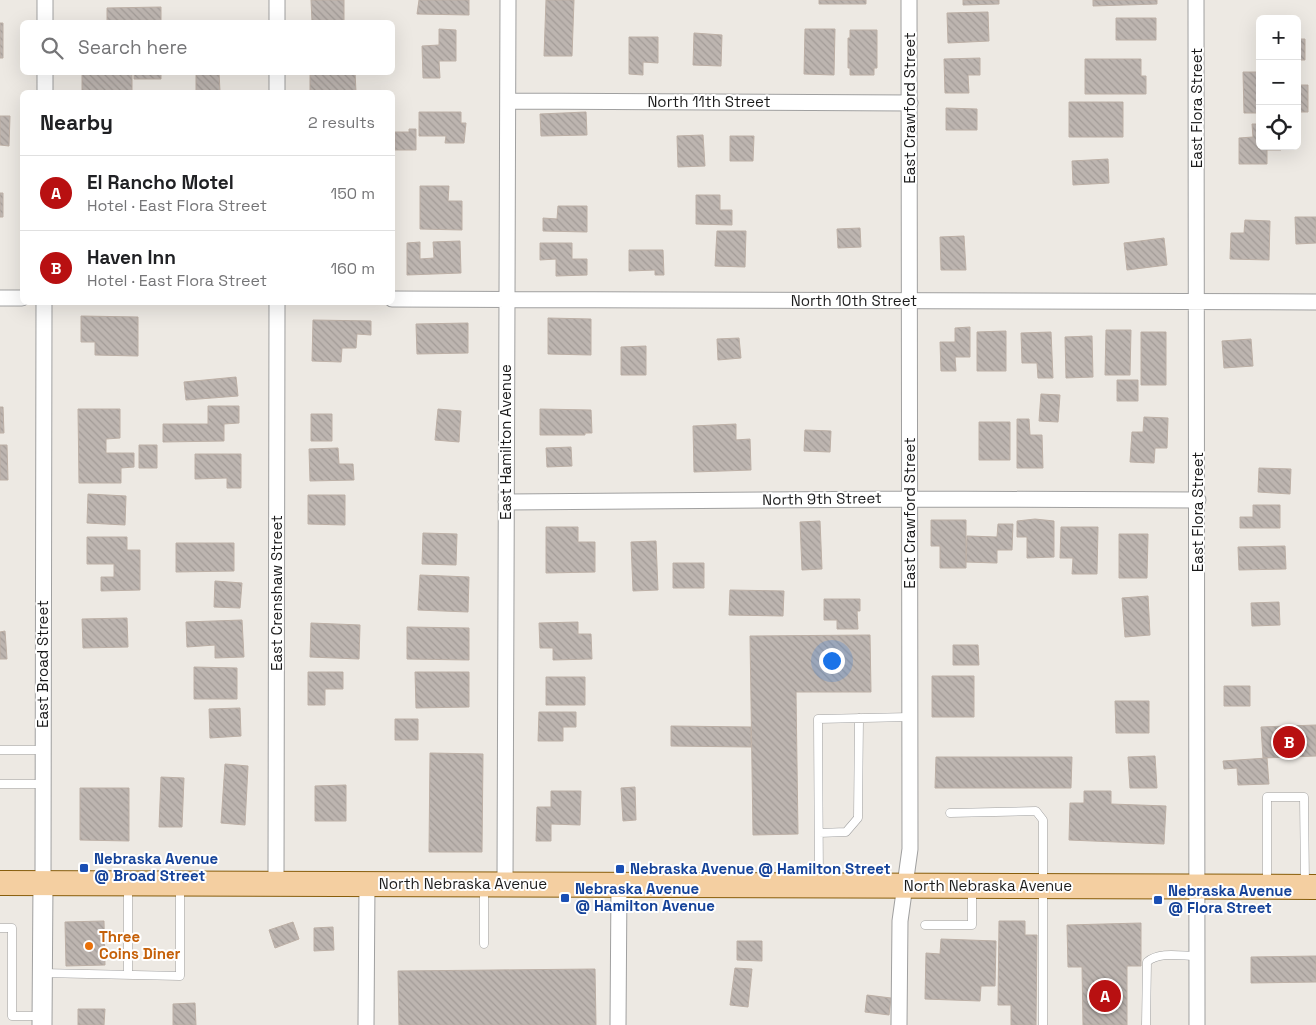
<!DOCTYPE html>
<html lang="en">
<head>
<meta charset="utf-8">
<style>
	body { margin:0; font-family:"Space Grotesk",sans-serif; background:#f2f2f2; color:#202124 }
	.controls { position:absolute; right:15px; top:15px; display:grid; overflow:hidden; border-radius:8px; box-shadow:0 5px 20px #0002 }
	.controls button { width:45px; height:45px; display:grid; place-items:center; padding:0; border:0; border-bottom:1px solid #e0e0e0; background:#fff; color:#202124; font:25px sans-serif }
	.you { position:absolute; left:831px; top:660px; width:18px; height:18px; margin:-12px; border:4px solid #fff; border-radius:50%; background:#1a73e8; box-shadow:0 0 0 8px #1a73e833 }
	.badge { display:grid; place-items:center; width:32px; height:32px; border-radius:50%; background:#b81011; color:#fff; font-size:16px; font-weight:700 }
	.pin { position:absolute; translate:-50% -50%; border:2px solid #fff; box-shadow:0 1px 5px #0006 }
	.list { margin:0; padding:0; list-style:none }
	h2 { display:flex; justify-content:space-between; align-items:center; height:65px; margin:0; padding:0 20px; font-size:21px }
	h2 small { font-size:16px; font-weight:400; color:#757577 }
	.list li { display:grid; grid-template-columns:32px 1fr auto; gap:15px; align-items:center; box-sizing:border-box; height:75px; padding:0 20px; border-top:1px solid #e0e0e0 }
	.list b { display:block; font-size:19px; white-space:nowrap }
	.list p { margin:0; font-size:16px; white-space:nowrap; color:#757577 }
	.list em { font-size:16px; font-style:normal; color:#757577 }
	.icon { flex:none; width:28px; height:28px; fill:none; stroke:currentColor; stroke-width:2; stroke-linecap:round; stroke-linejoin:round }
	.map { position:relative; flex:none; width:1316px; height:1025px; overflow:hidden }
	.search { position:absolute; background:#fff; box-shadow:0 5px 20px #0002; left:20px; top:20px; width:375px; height:55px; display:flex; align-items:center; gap:12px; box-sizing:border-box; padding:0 18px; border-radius:8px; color:#757577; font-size:19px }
	.panel { position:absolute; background:#fff; box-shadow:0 5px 20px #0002; left:20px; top:90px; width:375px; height:215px; border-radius:8px }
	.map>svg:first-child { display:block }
	.building { fill:url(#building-back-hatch); stroke:#bdb0a6 }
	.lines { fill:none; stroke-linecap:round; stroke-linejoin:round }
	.service-casing { stroke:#a0a0a0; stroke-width:9 }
	.minor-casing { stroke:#a0a0a0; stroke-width:17 }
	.tertiary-casing { stroke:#a0a0a0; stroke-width:21 }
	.primary-casing { stroke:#885e0c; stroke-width:26 }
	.service { stroke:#fff; stroke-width:8 }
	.minor { stroke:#fff; stroke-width:15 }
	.tertiary { stroke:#fff; stroke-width:19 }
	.primary { stroke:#f4cfa1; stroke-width:24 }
	.transit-dot { fill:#1a4fb4; stroke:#fff; stroke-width:2 }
	.food-dot { fill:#e8710a; stroke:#fff; stroke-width:2 }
	.labels { text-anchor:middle; stroke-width:4; stroke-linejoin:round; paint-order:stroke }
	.street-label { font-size:15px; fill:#1c1c1c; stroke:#fff }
	.transit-label { font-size:15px; font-weight:bold; fill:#164399; stroke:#fff; text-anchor:start }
	.food-label { font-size:15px; font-weight:bold; fill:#c56008; stroke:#fff; text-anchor:start }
</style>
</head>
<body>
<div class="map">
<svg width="1316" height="1025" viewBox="0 0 1316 1025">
	<defs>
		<pattern id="building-back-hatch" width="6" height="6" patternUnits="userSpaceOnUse" patternTransform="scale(1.25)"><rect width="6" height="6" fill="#bdb5b0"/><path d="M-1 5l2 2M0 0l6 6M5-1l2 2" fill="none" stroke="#a29b97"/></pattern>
	</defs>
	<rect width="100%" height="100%" fill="#ede9e3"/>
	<!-- building -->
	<path class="building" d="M311,0H344V22H312Z
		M469,0V15L417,14L419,0Z
		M546,0H574L572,56H544Z
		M819,0H866V4H819Z
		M963,0H999V4L963,5Z
		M1093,0H1157V4L1093,6Z
		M161,7V22H93H107V8Z
		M988,12L989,41L948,43L947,13Z
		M1116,18H1156V40H1116Z
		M0,23H3V58H0Z
		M439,29L456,30V61H439L440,78H423L422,46L439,45Z
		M805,29H835L834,75L804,74Z
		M850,30H877V68H874V75H850V68H848V38H850Z
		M694,33L722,35L721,66L693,65Z
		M629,37H658V63L643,62V75L629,74Z
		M1297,39H1305V60H1297Z
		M980,58V75H968L969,93H945L944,59Z
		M1085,59H1141V76H1146V94H1085Z
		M82,72H132V92H82Z
		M134,72H161V79H134Z
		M196,72H219L220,92H196Z
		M310,72H355L356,92H310Z
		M1243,72H1260V113H1244Z
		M1297,85H1308V112H1297Z
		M1069,102H1123V137H1069Z
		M946,108L977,109V130H946Z
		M419,112H461V123H466L464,143H445L446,136H419Z
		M586,112L587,135L541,136L540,114Z
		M0,116H10L9,146L0,145Z
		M1252,124H1260V146H1281V150H1267V164H1239V138L1253,137Z
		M409,129H416V150H395V132H409Z
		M703,135L705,166L678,167L677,136Z
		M730,136H754L753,161H730Z
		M1108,159L1109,183L1073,185L1072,161Z
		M420,186H449L448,201H462V230L420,229Z
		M0,193H3V217H0Z
		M696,195H720V210H732V225L696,224Z
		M558,206H587V232L543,231V218L557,219Z
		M1295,217H1316V243L1296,244Z
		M1245,220L1270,221L1269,260L1230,259L1231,233H1244Z
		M860,228L861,247L838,248L837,229Z
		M717,231H746L745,267L715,266Z
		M964,236L966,270H941L940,237Z
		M1164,238L1167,265L1127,270L1124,243Z
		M460,241L461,273L407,275V243L420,242V259L434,258L433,242Z
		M540,243H572V259H587V275L556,276V259L540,260Z
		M629,250H663L664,275H655V270L629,271Z
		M81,316L138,317V356L95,355V342H81Z
		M548,318L591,319V355L548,354Z
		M313,320L371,321V335L357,334L356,348H342L341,362L312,361Z
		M468,323V353L417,354L416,324Z
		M970,327V357H955L956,371H941L940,342H955V328Z
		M1106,330H1131L1130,375H1105Z
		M1006,331V371H977V332Z
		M1051,332L1053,378H1038L1037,363H1022L1021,333Z
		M1141,332H1166V385H1141Z
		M1092,336L1093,377L1066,378L1065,337Z
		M739,338L741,358L718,360L717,339Z
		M1251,339L1253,366L1224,368L1222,341Z
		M646,346V375H621V347Z
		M236,377L238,396L186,400L184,382Z
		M1117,380H1138V401H1117Z
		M1041,394L1060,395L1058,422L1039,421Z
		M208,406H239V423L224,424V441L163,442V424H208Z
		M0,407H3L4,433H0Z
		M78,409H120V438L106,439V453H134V467L121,468V483H79Z
		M438,409L461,411L459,442L435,440Z
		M540,409L591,410L592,433H585V435H540Z
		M311,414H332V441H311Z
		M1144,417L1168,418L1167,448H1155L1154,463L1130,462L1132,432H1143Z
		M1017,419H1029L1030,435H1042L1043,468H1017Z
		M979,422H1010V460H979Z
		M736,424V440L750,439L751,470L694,472L693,426Z
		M805,430L831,431L830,452L804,451Z
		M0,445H7L8,480H0Z
		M139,445H157V468H139Z
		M571,447L572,466L547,467L546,448Z
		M338,448L339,464H353L354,480L310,481L309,449Z
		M195,454H241V488H227V478L195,479Z
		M1259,468L1291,469L1290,494L1258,492Z
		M88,494L126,496L125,525L87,523Z
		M308,495H345V525L308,524Z
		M1253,505H1280V528H1240V517H1253Z
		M1035,519L1054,521V557L1027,558V537H1017V521Z
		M931,520H966V568H940V546H931Z
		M820,521L822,569L802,570L800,522Z
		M998,524H1013L1012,550H997V563L966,562L967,536L997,537Z
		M546,527H578V542H595V572L546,573Z
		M1061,527H1098L1097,574H1072L1073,558H1060Z
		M423,533L457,534L456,565L422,564Z
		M1119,534H1148L1147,578H1119Z
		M87,537H127V550H140V590L101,591V577H114V564H87Z
		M656,541L658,590L633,591L631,542Z
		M176,543H234V571L176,572Z
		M1285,546L1286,569L1239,570L1238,547Z
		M673,563H704V588H673Z
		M420,575L469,577L468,612L418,610Z
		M215,581L242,583L240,608L214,607Z
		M730,590L784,591L783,616L729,615Z
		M1148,596L1150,635L1125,637L1122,598Z
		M824,599H860V611H857L858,629H837V620H824Z
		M1279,602L1280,625L1252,626L1251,603Z
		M127,618L128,647L83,648L82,619Z
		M242,620L244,657L215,658V645L187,647L186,622Z
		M578,622V634H591L592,659L553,660V648H540L539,623Z
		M311,623L360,625L359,659L310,657Z
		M407,627L469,628V660L407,659Z
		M5,631L7,659H0V632Z
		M870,635L871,692H796L798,834L753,835L750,636Z
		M953,645H978L979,665H953Z
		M194,667L237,668V699H194Z
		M308,672H343V689H325V705H308Z
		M415,672H469V707L416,708Z
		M932,676H974V717H932Z
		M546,677H585V705H546Z
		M1224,686H1250V706H1224Z
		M1115,701H1149V733H1116Z
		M240,708L241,736L210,738L209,709Z
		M539,712H576V727H563V741H538Z
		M395,719H418V740H395Z
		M1316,725V756L1263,758L1261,727Z
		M671,726L751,727V747L671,746Z
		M430,753L483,754L482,852H429Z
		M1155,756L1157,788H1130L1128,757Z
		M936,757H1072L1071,788H935Z
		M1267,758L1269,784L1238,785L1237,768L1224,769L1223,761Z
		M225,764L248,766L245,825L221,823Z
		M161,777L184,778L182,827H159Z
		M346,785V821H315V786Z
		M635,787L636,820L623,821L621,788Z
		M80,788H129V841L80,840Z
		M551,791H581L580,825L551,824V841H536L537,807H551Z
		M1084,791H1111V804L1166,806L1164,844L1069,840L1070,803H1084Z
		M104,921L105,965L66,966L65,922Z
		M999,921H1025V935H1037L1036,1025H1011V1005H998Z
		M293,922L299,939L275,948L269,930Z
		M1141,923V966H1127V1025H1083L1082,967H1068L1067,925Z
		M333,927L334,950L314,951V928Z
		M941,939L996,941L995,986H981L980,1001L925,999L926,953L940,954Z
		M737,941H762V961L737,960Z
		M1316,956V982L1251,983V957Z
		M735,968L752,969L748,1007L730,1005Z
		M595,969L596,1025H399L398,971Z
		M867,995L891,998L889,1015L865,1012Z
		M195,1003L196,1025H173V1004Z
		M78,1009H105L104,1025H78Z"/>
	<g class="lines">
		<defs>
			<path id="service" d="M0,750H43
				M0,784H43
				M950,813L1036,811L1043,820V1025
				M819,833L846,832L858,818L859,718
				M819,884L818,719L910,717
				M1267,884V797H1304L1305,885
				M128,887V975
				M925,925H972V888
				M0,928H12V1016H42
				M484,944V886
				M42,973L180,976V885
				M1146,1025L1147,962C1159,951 1181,956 1197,956"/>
			<path id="minor" d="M277,0V22
				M1196,0L1197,1025
				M45,22V0
				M277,72V92
				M45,92V72
				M508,101L910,103
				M0,298H22
				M392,299L1316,302
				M506,502L910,499L1198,500
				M43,883L44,302
				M276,884L277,302
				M505,884L508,0
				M366,1025L367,884
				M618,1025L619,884
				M899,1025L900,921L910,849L909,0"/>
			<path id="tertiary" d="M42,1025L43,883"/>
			<path id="primary" d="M0,883L1316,887"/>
		</defs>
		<!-- service casing -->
		<use href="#service" class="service-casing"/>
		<!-- minor casing -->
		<use href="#minor" class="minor-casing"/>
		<!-- tertiary casing -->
		<use href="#tertiary" class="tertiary-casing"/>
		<!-- primary casing -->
		<use href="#primary" class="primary-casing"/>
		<!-- service -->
		<use href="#service" class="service"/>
		<!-- minor -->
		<use href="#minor" class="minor"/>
		<!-- tertiary -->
		<use href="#tertiary" class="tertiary"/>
		<!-- primary -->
		<use href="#primary" class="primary"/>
	</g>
	<!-- markers -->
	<g class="transit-dot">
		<rect x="79" y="863" width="10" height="10" rx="2.5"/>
		<rect x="615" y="864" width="10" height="10" rx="2.5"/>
		<rect x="560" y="893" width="10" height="10" rx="2.5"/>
		<rect x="1153" y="895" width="10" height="10" rx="2.5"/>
	</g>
	<circle class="food-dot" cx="89" cy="946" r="5"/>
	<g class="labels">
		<!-- street labels -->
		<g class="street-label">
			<text x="709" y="107">North 11th Street</text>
			<text transform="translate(910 108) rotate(-90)" y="5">East Crawford Street</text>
			<text transform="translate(1197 108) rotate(-90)" y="5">East Flora Street</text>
			<text x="854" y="306">North 10th Street</text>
			<text transform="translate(506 442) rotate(-90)" y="5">East Hamilton Avenue</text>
			<text transform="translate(822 499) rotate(-1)" y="5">North 9th Street</text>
			<text transform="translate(1198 512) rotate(-90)" y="5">East Flora Street</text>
			<text transform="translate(910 513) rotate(-90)" y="5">East Crawford Street</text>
			<text transform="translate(277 593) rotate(-90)" y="5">East Crenshaw Street</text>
			<text transform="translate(43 664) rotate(-90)" y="5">East Broad Street</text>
			<text x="463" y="889">North Nebraska Avenue</text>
			<text x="988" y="891">North Nebraska Avenue</text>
		</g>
		<!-- transit labels -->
		<g class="transit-label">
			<text x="94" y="864">Nebraska Avenue<tspan x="94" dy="17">@ Broad Street</tspan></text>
			<text x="630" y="874">Nebraska Avenue @ Hamilton Street</text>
			<text x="575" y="894">Nebraska Avenue<tspan x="575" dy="17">@ Hamilton Avenue</tspan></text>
			<text x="1168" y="896">Nebraska Avenue<tspan x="1168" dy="17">@ Flora Street</tspan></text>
		</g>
		<!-- food labels -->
		<g class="food-label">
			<text x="99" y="942">Three<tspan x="99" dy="17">Coins Diner</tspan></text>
		</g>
	</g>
</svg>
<div class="controls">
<button>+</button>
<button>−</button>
<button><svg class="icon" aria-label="locate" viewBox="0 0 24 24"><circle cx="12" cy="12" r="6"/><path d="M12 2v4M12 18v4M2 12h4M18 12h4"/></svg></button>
</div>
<div class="you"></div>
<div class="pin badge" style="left:1105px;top:996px">A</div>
<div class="pin badge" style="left:1289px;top:742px">B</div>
<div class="search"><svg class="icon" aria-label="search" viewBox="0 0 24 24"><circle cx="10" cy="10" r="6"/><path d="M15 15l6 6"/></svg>Search here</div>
<section class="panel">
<h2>Nearby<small>2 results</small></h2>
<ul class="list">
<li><span class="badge">A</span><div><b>El Rancho Motel</b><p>Hotel · East Flora Street</p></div><em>150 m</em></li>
<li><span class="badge">B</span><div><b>Haven Inn</b><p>Hotel · East Flora Street</p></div><em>160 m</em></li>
</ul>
</section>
</div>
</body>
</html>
